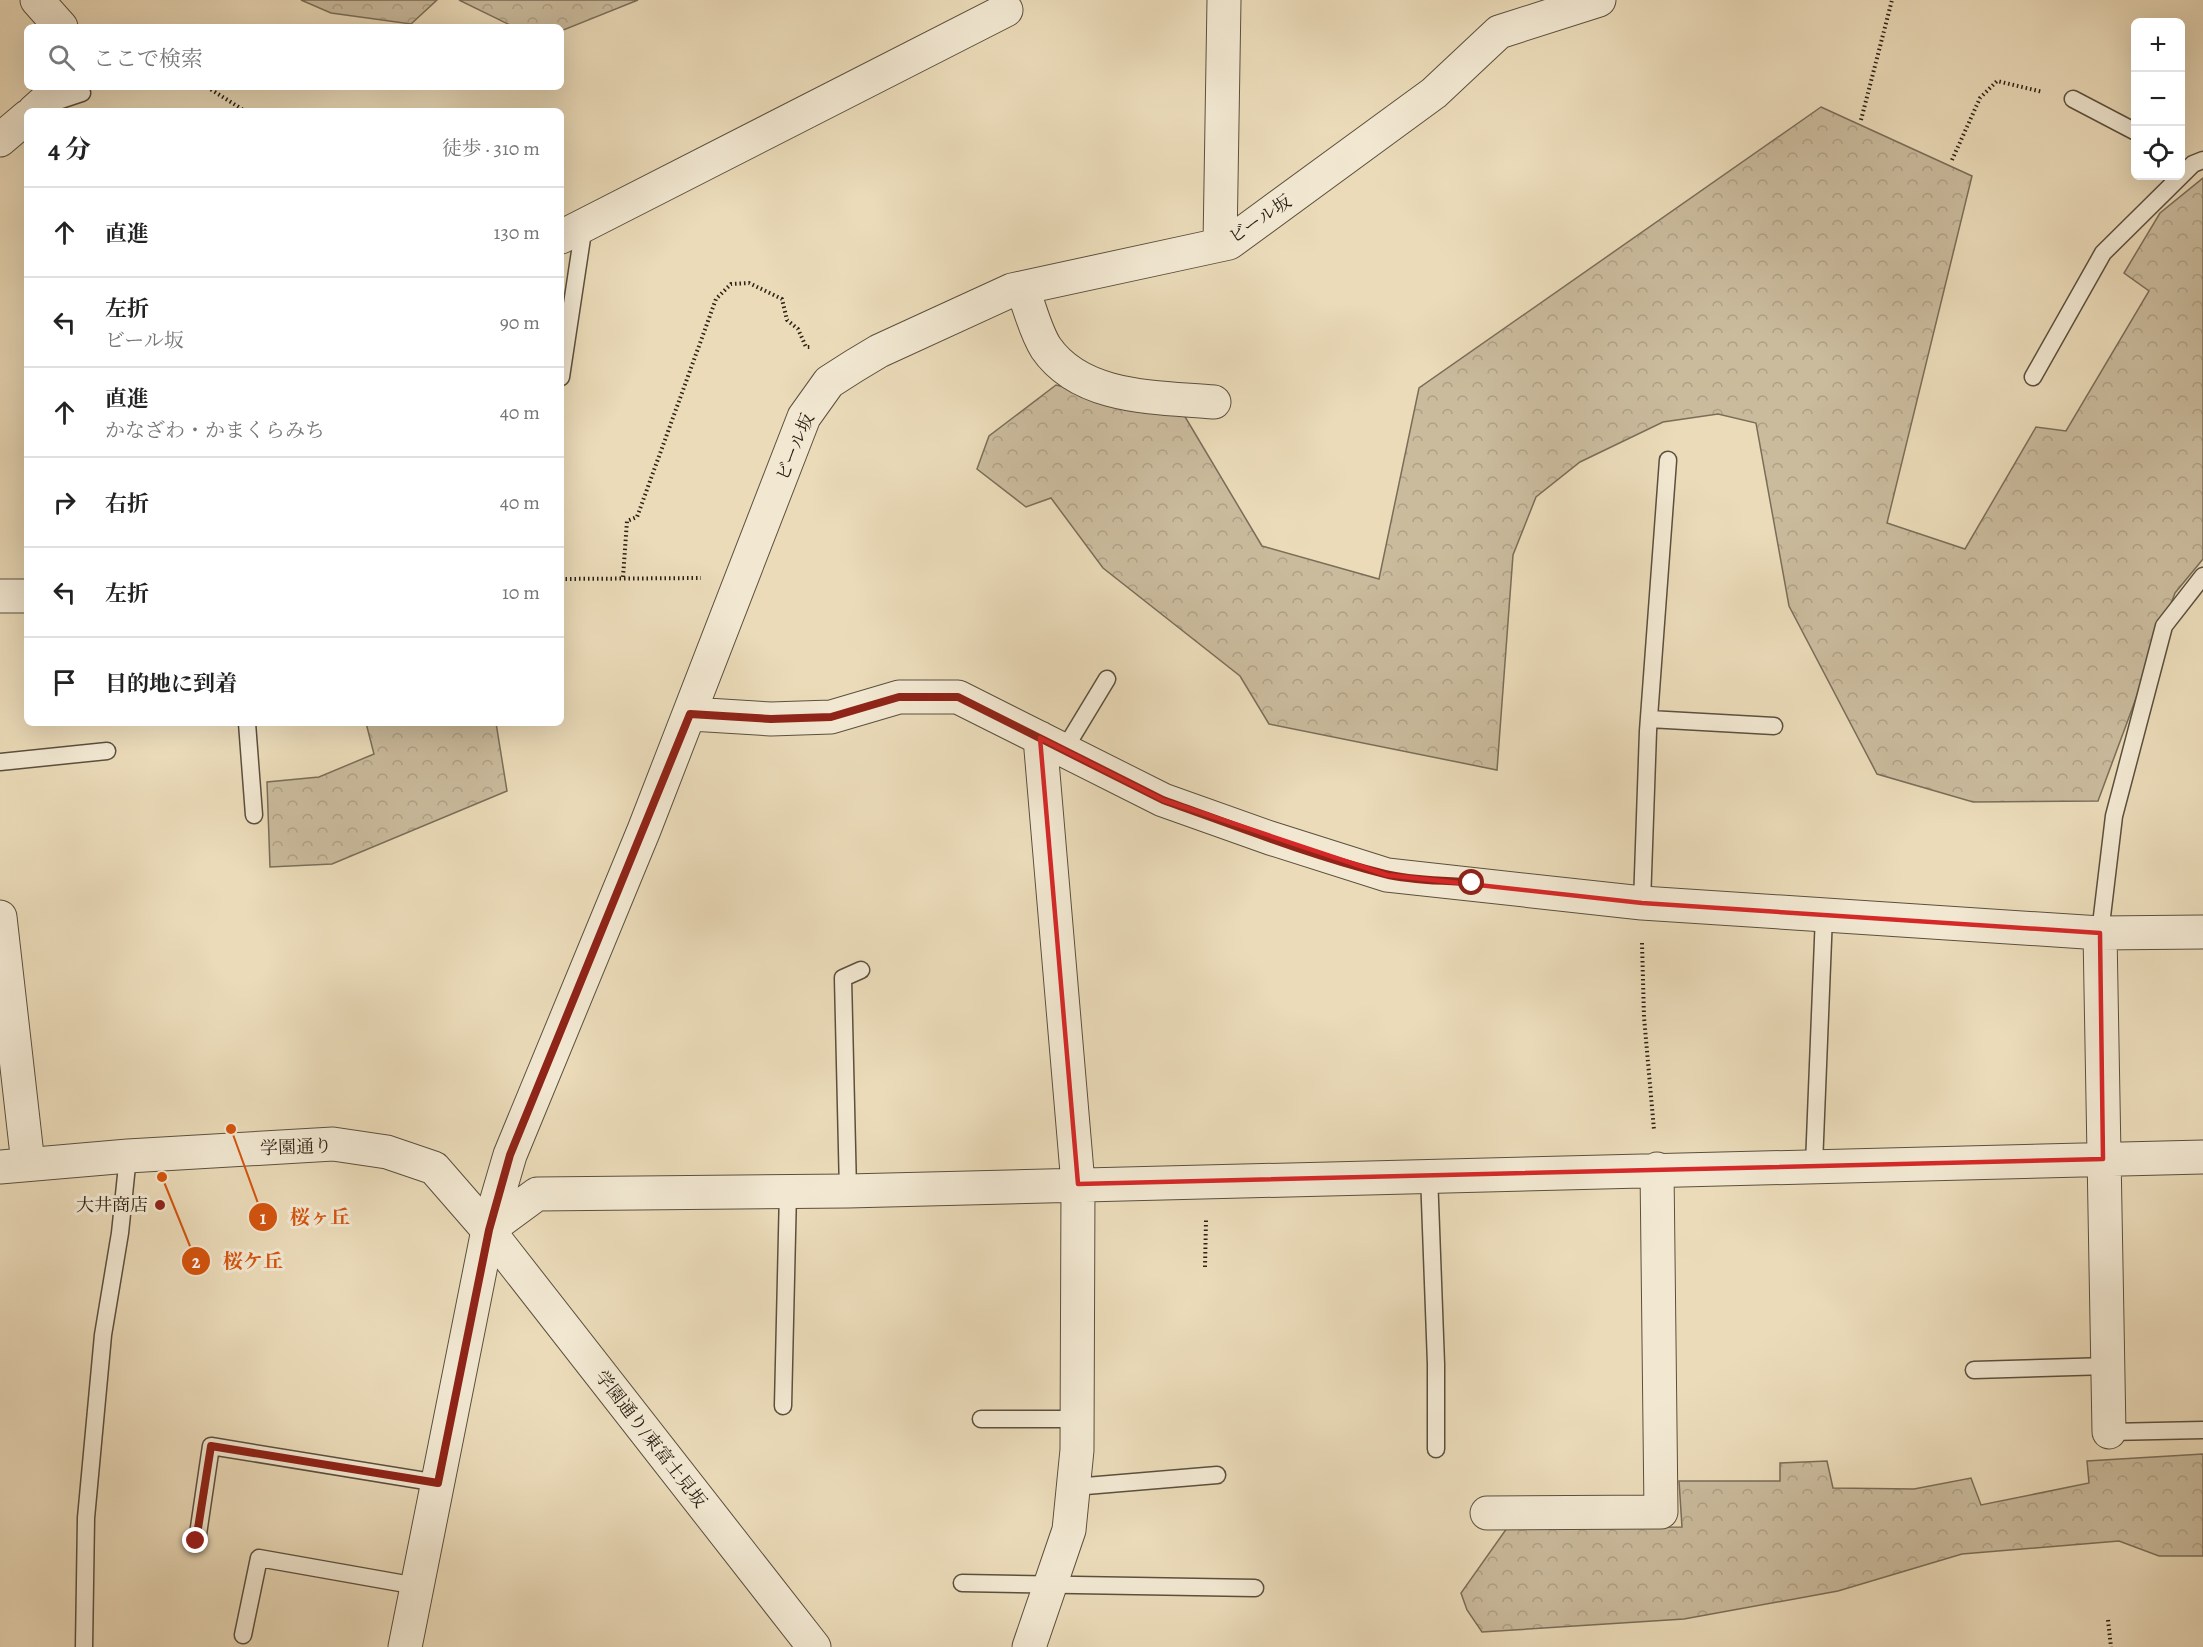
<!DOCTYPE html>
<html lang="ja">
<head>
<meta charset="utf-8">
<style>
	body { margin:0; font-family:Alegreya,"Noto Serif JP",serif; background:#f2f2f2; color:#222 }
	.controls { position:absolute; right:18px; top:18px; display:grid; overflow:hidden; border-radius:9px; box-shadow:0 6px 24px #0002 }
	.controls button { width:54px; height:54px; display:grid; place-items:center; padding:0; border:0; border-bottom:2px solid #e0e0e0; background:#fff; color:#222; font:30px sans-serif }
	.stop { position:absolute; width:18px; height:18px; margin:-14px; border:4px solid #8f2418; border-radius:50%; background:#fff }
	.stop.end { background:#8f2418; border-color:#fff; box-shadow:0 2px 6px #0008 }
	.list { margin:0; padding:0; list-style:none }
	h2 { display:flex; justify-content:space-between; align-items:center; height:78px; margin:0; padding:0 24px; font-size:26px }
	h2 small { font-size:20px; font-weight:400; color:#767676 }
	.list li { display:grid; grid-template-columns:39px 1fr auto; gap:18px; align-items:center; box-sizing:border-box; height:90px; padding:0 24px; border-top:2px solid #e0e0e0 }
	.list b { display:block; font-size:22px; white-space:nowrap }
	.list p { margin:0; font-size:20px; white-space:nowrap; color:#767676 }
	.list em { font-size:20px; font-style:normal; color:#767676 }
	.icon { flex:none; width:33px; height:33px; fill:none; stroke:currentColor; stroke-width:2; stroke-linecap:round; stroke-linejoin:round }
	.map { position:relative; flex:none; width:2203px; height:1647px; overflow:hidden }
	.search { position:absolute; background:#fff; box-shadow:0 6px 24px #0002; left:24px; top:24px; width:540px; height:66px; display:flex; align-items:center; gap:15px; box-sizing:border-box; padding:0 21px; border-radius:9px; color:#767676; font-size:22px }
	.panel { position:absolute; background:#fff; box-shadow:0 6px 24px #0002; left:24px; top:108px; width:540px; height:618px; border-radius:9px }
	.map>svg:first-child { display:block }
	.forest { fill:url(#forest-crowns); stroke:#7a6e59; stroke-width:1.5 }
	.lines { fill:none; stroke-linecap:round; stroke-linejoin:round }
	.service-casing { stroke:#5b503e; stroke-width:19 }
	.minor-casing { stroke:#5b503e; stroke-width:35 }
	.tertiary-casing { stroke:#5b503e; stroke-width:35 }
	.path { stroke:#2b2115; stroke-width:4; stroke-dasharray:1.5 3; stroke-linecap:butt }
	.service { stroke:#f2e8d2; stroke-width:16 }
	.minor { stroke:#f2e8d2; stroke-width:33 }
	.tertiary { stroke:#f2e8d2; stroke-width:33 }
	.route { stroke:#8f2418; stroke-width:8 }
	.marked { fill:none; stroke:#d62828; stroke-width:4.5; stroke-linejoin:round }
	.poi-dot { fill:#8f2418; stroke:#f2e8d2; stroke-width:2 }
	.labels { text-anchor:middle; stroke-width:6; stroke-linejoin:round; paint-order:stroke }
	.street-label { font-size:18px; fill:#2b2115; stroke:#f2e8d2 }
	.poi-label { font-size:18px; fill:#2b2115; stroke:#f2e8d2; text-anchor:end }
	.leader { fill:none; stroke:#d5530d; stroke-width:2 }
	.callout-dot { fill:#d5530d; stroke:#f2e8d2; stroke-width:2 }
	.mark-label { font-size:18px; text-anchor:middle; font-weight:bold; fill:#fff }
	.callout-label { font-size:20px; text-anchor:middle; font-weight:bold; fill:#d5530d; stroke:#f2e8d2; stroke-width:6; stroke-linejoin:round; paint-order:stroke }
</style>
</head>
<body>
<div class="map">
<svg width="2203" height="1647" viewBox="0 0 2203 1647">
	<defs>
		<pattern id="forest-crowns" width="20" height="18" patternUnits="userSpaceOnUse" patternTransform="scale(1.5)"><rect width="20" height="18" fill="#cabb9d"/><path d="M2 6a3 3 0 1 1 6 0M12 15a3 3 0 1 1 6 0" fill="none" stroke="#aea086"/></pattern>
	</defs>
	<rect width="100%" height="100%" fill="#ebdbb9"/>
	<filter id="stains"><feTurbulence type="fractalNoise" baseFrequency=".00333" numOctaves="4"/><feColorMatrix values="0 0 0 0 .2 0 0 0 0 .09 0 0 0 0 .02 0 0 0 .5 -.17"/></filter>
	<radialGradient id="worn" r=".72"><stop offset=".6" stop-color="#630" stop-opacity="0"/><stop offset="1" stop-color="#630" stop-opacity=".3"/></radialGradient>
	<!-- forest -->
	<path class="forest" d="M301,0H437L411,24L331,13Z
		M459,0H638L561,31V27H514Z
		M1821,107L1972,176L1887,523L1965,549L2036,427L2066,431L2149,291L2124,273L2160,213L2203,178V559L2175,593L2098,801L1973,802L1877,774L1789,606L1756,423L1718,414L1663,422L1580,462L1536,497L1513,555L1497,770L1269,724L1240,676L1103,568L1051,498L1026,507L977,469L989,436L1056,385L1184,415L1262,546L1379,579L1419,388Z
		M366,723H496L507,791L332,864L270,867L267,782L319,777L374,754Z
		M2203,1454V1556H2159L2119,1541L1962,1554L1838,1591L1684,1619L1482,1632L1467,1610L1461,1593L1507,1528L1682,1527L1679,1481H1780V1463L1827,1461L1833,1488L1914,1489L1971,1478L1981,1505L2089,1483L2087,1461Z"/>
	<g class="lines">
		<defs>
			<path id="service" d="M2073,99L2136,132
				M61,100L82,93
				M561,377L584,225
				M2033,377L2103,253L2193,164L2203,160
				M1649,719L1774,726
				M247,723L254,815
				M1064,750L1107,679
				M0,762L107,751
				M1642,903L1648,731L1668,460
				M2100,933L2114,816L2164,626L2203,576
				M1814,1165L1824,915
				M1429,1174L1436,1364V1449
				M848,1191L843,978L861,970
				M1974,1370L2108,1366
				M783,1406L788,1191
				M981,1419H1077
				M2109,1432L2203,1430
				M1074,1487L1217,1475
				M197,1541L211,1446L438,1483
				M962,1583L1255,1588
				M243,1635L259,1558L417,1586
				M84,1647L86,1518L103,1335L120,1233L128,1156"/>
			<path id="minor" d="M37,0L61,27
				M34,111L61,87
				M0,140L27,117
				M561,237L1006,10
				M1220,244L1224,0
				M1022,288C1030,307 1035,331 1046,348C1082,400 1158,397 1214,402
				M0,596H27
				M691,714L771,719L831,717L899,697H958L1163,800L1270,838L1387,875L1642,903L2100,933L2203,932
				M0,917L28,1164
				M2100,933L2109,1432
				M488,1230L537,1194L848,1191L2203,1157
				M1487,1513L1661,1512L1657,1169
				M405,1647L488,1230L510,1155L644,830L804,417L829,382L854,366L879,351L1012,290L1229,243L1434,93L1499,32L1599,0
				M1029,1647L1069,1530L1077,1450L1078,1184L1040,738"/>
			<path id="tertiary" d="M0,1167L128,1156L333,1144L387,1152L434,1168L488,1230L814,1647"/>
		</defs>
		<!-- service casing -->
		<use href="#service" class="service-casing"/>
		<!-- minor casing -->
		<use href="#minor" class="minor-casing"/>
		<!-- tertiary casing -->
		<use href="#tertiary" class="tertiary-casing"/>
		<!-- path -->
		<path class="path" d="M207,87L245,111
			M1861,120L1892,0
			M1952,160L1980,98L1997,81L2043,92
			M623,577L627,521L637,517L716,299L731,284L749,283L782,299L787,320L798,329L806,347H810
			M561,579L701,578
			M1642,943L1644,1017L1654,1130
			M1205,1267L1206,1220
			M2108,1620L2111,1647"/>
		<!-- service -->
		<use href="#service" class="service"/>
		<!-- minor -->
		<use href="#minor" class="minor"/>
		<!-- tertiary -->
		<use href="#tertiary" class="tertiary"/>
	</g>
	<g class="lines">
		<!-- route -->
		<path class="route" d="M196,1541L211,1446L438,1483L489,1230L510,1155L690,714L771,719L831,717L899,697H958L1163,800C1236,826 1310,855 1385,874C1412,881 1444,880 1472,883"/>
	</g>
	<!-- marked area -->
	<path class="marked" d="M1040,738L1163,800L1387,875L1642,903L2100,933L2103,1159L1078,1184Z"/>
	<!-- markers -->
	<circle class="poi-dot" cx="160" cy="1205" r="6"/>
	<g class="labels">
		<!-- street labels -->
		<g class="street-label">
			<text transform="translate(1260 219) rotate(-34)" y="6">ビール坂</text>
			<text transform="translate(795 447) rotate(-67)" y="6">ビール坂</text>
			<text transform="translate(296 1147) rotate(-2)" y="6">学園通り</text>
			<text transform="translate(651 1439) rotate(52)" y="6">学園通り/東富士見坂</text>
		</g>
		<!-- poi labels -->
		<g class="poi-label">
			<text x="148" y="1211">大井商店</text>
		</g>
	</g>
	<!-- callouts -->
	<path class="leader" d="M231 1129L263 1217M162 1177L196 1261"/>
	<g class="callout-dot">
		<circle cx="231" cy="1129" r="6"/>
		<circle cx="162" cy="1177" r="6"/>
		<circle cx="263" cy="1217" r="15"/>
		<circle cx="196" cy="1261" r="15"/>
	</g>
	<g class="mark-label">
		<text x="263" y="1224">1</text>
		<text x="196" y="1268">2</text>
	</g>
	<g class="callout-label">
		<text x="320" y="1224">桜ヶ丘</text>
		<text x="253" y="1268">桜ケ丘</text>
	</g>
	<rect width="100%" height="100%" filter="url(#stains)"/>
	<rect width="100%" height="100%" fill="url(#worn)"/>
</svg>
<div class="controls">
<button>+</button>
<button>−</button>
<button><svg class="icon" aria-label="locate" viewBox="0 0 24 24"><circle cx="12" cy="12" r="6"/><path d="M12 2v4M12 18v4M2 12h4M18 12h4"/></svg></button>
</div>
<div class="stop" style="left:1472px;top:883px"></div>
<div class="stop end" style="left:196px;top:1541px"></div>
<div class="search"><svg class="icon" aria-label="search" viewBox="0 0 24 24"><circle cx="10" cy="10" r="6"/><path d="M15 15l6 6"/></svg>ここで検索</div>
<section class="panel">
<h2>4 分<small>徒歩 · 310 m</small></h2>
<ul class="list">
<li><svg class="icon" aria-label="ahead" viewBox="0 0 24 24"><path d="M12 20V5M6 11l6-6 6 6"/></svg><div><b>直進</b></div><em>130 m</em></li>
<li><svg class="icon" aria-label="left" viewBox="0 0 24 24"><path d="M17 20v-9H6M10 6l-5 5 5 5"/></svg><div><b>左折</b><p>ビール坂</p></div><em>90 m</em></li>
<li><svg class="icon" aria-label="ahead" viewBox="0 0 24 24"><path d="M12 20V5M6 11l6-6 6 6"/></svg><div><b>直進</b><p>かなざわ・かまくらみち</p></div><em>40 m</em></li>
<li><svg class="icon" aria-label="right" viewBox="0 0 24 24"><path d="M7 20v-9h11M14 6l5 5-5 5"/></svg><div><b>右折</b></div><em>40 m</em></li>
<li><svg class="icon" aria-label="left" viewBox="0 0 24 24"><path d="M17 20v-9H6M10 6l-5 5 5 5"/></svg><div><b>左折</b></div><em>10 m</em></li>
<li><svg class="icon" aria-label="arrive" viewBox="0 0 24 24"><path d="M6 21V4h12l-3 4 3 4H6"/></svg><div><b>目的地に到着</b></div></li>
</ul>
</section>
</div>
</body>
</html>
